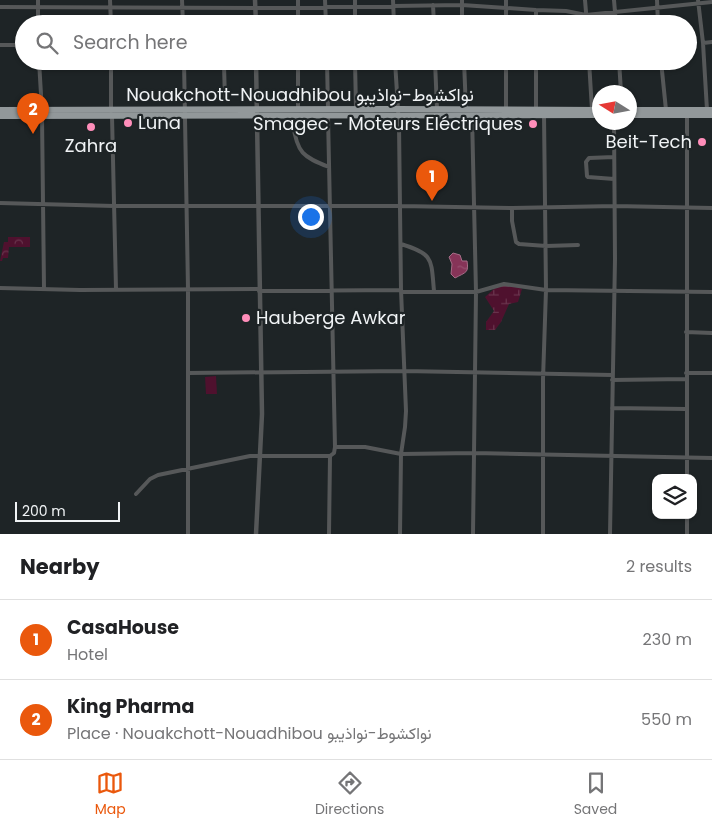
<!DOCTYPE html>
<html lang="en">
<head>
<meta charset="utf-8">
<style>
	body { margin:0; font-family:Poppins,Vazirmatn,sans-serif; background:#f2f2f2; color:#202124 }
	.controls { position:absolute; right:15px; bottom:15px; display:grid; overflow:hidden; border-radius:10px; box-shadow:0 1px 4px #0004 }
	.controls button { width:45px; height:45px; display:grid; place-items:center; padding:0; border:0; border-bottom:1px solid #e0e0e0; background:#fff; color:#202124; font:25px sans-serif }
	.compass { position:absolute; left:592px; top:85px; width:45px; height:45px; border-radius:50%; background:#fff; box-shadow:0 1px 4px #0004; rotate:281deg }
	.scale { position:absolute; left:15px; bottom:12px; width:105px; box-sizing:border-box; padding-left:5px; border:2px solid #f0f3f5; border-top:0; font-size:14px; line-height:18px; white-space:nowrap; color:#f0f3f5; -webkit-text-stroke:4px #1e2426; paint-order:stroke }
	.you { position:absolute; left:310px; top:216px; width:18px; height:18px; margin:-12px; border:4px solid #fff; border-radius:50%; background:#1a73e8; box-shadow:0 0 0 8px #1a73e833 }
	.badge { display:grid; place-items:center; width:32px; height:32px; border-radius:50%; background:#ea580c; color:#fff; font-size:16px; font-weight:700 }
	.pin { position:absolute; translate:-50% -41px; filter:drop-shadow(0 1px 2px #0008) }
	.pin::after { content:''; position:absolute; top:26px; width:18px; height:15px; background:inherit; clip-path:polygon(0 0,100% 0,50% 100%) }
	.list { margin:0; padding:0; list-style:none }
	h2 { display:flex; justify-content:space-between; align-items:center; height:65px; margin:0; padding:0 20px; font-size:21px }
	h2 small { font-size:16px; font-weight:400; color:#757577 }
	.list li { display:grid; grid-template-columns:32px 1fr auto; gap:15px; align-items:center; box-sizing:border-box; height:80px; padding:0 20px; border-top:1px solid #e0e0e0 }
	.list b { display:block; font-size:19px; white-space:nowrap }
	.list p { margin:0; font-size:16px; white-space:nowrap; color:#757577 }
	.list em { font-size:16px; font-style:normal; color:#757577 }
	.icon { flex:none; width:28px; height:28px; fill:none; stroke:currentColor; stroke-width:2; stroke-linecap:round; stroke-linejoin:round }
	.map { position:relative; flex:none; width:712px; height:534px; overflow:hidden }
	.search { position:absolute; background:#fff; box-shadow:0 1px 4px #0004; left:15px; right:15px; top:15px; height:55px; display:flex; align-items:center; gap:12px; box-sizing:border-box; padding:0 18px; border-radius:28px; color:#757577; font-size:19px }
	.sheet { height:225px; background:#fff }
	nav { display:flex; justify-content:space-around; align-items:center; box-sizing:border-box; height:70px; border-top:1px solid #e0e0e0; background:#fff; font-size:14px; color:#757577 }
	nav a { display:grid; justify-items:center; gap:2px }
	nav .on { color:#ea580c }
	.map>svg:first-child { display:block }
	.grass { fill:#4f112e }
	.forest { fill:url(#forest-crowns) }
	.wetland { fill:url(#wetland-marsh) }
	.water { fill:url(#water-ripples); stroke:#a66d87 }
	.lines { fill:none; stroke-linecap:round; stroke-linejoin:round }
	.minor { stroke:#565859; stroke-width:4 }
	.tertiary { stroke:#565859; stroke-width:4.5 }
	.trunk { stroke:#92989a; stroke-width:6 }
	.poi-dot { fill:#ff8eba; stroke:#1e2426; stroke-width:2 }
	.labels { text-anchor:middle; stroke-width:4.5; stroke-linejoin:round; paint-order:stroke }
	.street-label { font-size:18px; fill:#f0f3f5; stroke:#1e2426 }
	.poi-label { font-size:18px; fill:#f0f3f5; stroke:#1e2426; text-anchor:start }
</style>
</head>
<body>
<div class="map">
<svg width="712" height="534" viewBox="0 0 712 534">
	<defs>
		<pattern id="forest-crowns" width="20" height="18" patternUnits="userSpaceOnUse" patternTransform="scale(1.25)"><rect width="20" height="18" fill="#4f112e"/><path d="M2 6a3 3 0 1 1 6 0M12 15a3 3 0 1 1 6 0" fill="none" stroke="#69344d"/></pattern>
		<pattern id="wetland-marsh" width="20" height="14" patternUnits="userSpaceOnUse" patternTransform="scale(1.25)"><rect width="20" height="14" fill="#4f112e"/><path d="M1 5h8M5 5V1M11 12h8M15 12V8" fill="none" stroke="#69344d"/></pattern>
		<pattern id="water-ripples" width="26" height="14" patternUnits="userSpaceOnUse" patternTransform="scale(1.25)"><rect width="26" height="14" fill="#863458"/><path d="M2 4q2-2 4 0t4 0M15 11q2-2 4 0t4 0" fill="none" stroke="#975271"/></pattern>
	</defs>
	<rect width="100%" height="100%" fill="#1e2426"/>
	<!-- grass -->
	<path class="grass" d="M216,376L217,394H206L205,377Z"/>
	<!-- forest -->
	<path class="forest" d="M8,237H30V247H9L8,258H3L2,261H0L4,242H8Z"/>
	<!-- wetland -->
	<path class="wetland" d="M505,285L515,286L522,289L518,302L509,304L501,322L495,330H486V322L494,311L485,297L495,288Z"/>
	<!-- water -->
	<path class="water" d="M453,253L460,255L462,261H467C469,273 466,272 455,278L451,274L452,264L449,257Z"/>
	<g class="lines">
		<!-- minor -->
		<path class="minor" d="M38,0V24
			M110,0L111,24
			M182,0L183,24
			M298,0V24
			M325,0L326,24
			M355,0V24
			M393,0L394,24
			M462,0V24
			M506,0V24
			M585,0L587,24
			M614,0L616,24
			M657,0L658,24
			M698,0L703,43L707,110
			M433,5L434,24
			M0,7L256,8L462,5L536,10L566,11L586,15L712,2
			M536,24V10
			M703,43L712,42
			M0,45H24
			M39,61L42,111
			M111,61V111
			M184,61L188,289V534
			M298,61V109
			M327,61L328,109
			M355,61L356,109
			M395,61L399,125L401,290L406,411L405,427L401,454L400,534
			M435,61L437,109
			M464,61L466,110
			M506,61V110
			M589,61L592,110
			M619,61L621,92
			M661,61L666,110
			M224,65L225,100
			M536,110V61
			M472,115L476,292L473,534
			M42,116L44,288
			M112,116L116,289
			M328,116L335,447L334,453L330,456L329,534
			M293,124C297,153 303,157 329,167
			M614,157L589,158L586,162L587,176L588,177L614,179
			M0,203L114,206H401L512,208L615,206L712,208
			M512,208V221L516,242L519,244L546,246L578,245
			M401,244C434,254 431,259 434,291
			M0,288L80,290L259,289
			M259,291L401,290
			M401,292H476L504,284L546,290L712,292
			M686,332L712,333
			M188,373L404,371L612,375
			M686,373H712
			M612,380L686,379
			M612,408L686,409
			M335,447H365L401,454L474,453L712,458
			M687,478V115
			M136,494L150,479L158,475L250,456H330
			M687,515V534
			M543,534V379L546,290L544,115
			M610,534L615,259L614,122"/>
		<!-- tertiary -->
		<path class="tertiary" d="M255,0L256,24
			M256,534L262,414L256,61"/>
		<!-- trunk -->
		<path class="trunk" d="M0,110L397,109L600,110
			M630,110H712
			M630,115H712
			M0,116L600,115"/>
	</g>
	<!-- markers -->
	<g class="poi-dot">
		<circle cx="128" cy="123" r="5"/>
		<circle cx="533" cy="124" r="5"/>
		<circle cx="91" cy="127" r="5"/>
		<circle cx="702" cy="142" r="5"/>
		<circle cx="246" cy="318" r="5"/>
	</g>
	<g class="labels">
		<!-- street labels -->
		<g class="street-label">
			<text x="300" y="101">Nouakchott-Nouadhibou نواكشوط-نواذيبو</text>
		</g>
		<!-- poi labels -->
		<g class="poi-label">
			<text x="138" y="129">Luna</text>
			<text x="523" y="130" text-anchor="end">Smagec - Moteurs Eléctriques</text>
			<text x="692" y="148" text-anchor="end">Beit-Tech</text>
			<text x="91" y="152" text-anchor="middle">Zahra</text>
			<text x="256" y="324">Hauberge Awkar</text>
		</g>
	</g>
</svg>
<div class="controls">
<button><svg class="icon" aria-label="layers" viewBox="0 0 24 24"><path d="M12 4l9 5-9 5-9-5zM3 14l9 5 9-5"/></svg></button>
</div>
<svg class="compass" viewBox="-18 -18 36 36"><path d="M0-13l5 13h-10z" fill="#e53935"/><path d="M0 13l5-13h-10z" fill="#757577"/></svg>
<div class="scale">200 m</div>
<div class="you"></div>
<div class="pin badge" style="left:432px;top:201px">1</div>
<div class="pin badge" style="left:33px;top:134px">2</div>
<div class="search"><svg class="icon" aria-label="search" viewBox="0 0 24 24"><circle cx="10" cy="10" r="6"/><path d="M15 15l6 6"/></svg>Search here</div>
</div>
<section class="sheet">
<h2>Nearby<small>2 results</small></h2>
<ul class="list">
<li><span class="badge">1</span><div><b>CasaHouse</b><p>Hotel</p></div><em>230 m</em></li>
<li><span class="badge">2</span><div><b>King Pharma</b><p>Place · Nouakchott-Nouadhibou نواكشوط-نواذيبو</p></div><em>550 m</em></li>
</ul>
</section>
<nav>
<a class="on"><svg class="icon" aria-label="map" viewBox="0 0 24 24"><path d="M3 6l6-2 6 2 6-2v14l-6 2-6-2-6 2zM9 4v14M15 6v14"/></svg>Map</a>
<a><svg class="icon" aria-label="directions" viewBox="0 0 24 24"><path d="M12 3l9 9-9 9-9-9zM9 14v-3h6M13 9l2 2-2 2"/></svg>Directions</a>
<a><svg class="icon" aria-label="saved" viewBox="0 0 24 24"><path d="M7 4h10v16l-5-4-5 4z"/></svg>Saved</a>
</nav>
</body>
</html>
